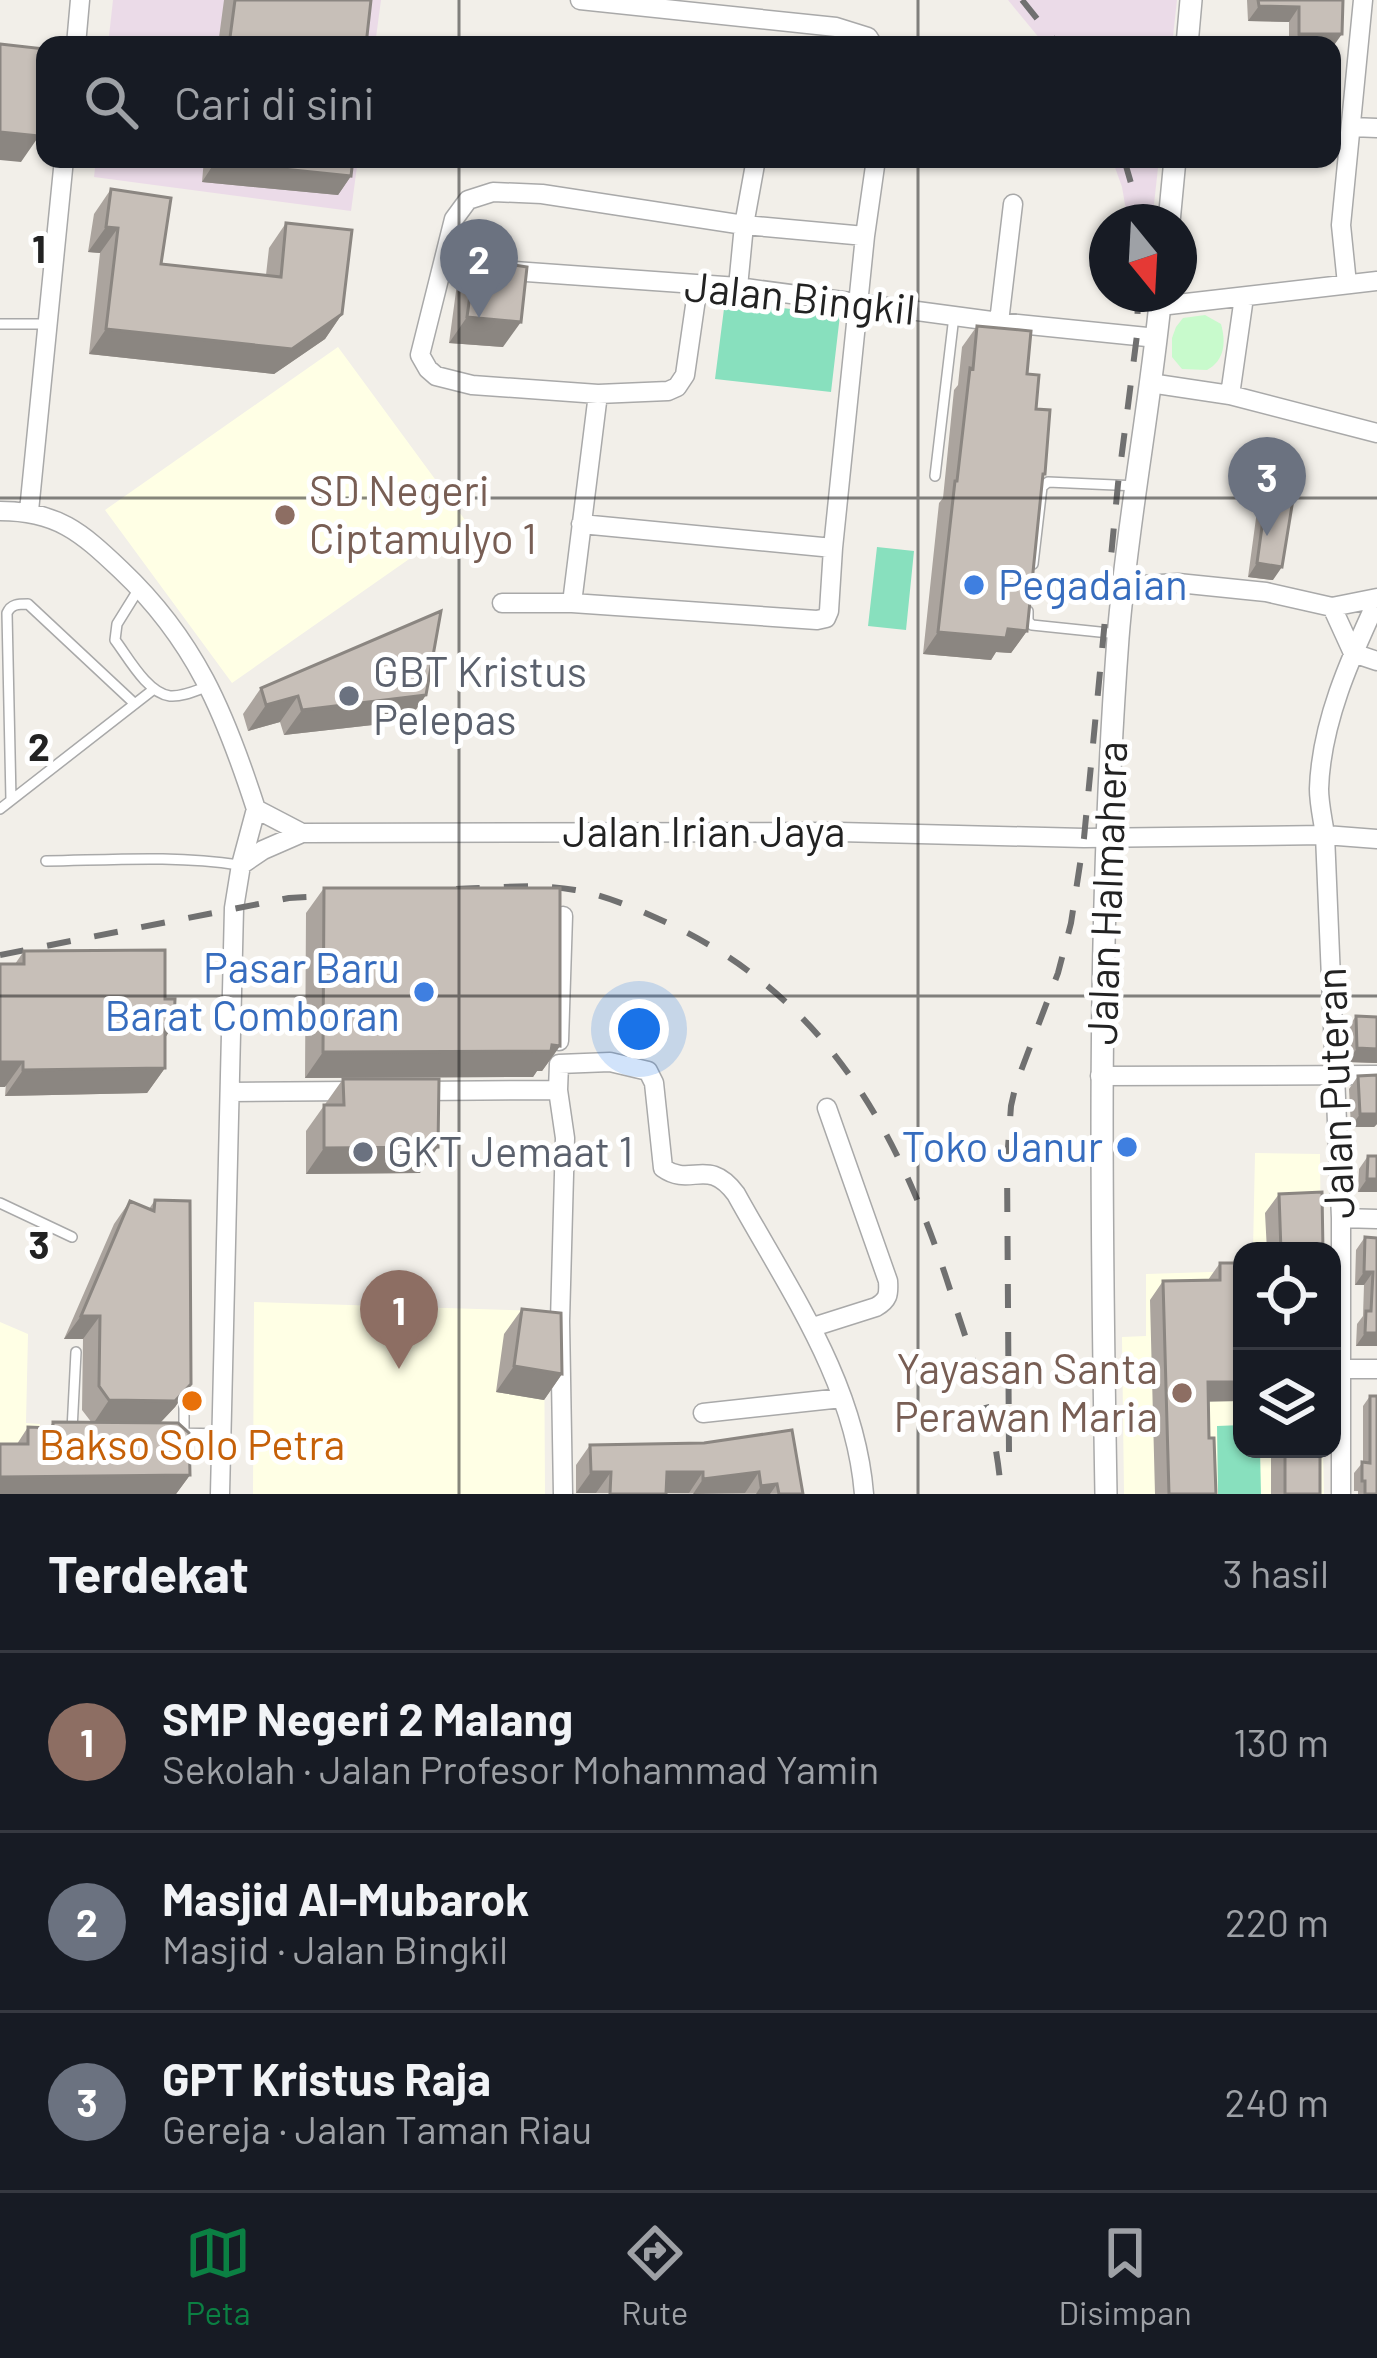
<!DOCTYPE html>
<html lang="id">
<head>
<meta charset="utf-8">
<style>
	body { margin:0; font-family:Barlow,sans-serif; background:#20242c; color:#f1f3f6 }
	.controls { position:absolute; right:36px; bottom:36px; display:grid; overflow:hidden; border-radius:24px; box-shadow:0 3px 9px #0004 }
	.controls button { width:108px; height:108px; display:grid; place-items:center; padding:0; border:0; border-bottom:3px solid #363941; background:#171b24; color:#f1f3f6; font:60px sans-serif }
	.compass { position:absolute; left:1089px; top:204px; width:108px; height:108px; border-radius:50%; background:#171b24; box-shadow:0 3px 9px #0004; rotate:162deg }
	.you { position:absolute; left:639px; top:1029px; width:42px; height:42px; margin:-30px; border:9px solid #fff; border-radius:50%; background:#1a73e8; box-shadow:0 0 0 18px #1a73e833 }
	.badge { display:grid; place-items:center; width:78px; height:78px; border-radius:50%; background:#0b8043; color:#fff; font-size:39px; font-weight:700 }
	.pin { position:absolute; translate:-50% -99px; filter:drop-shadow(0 3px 6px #0008) }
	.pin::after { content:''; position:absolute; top:63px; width:42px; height:36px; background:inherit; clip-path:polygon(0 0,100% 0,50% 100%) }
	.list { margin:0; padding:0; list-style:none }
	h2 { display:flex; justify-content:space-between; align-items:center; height:156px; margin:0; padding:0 48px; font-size:51px }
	h2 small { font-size:39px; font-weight:400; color:#9ea1a6 }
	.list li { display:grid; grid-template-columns:78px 1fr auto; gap:36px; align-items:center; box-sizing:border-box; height:180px; padding:0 48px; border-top:3px solid #363941 }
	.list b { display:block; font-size:45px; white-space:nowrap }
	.list p { margin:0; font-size:39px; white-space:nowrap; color:#9ea1a6 }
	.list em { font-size:39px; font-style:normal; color:#9ea1a6 }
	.icon { flex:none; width:66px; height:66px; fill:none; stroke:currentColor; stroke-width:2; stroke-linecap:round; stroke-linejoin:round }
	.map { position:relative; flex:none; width:1377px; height:1494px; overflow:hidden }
	.search { position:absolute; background:#171b24; box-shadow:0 3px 9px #0004; left:36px; right:36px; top:36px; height:132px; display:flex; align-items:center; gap:30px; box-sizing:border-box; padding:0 42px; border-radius:24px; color:#9ea1a6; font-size:45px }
	.sheet { height:696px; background:#171b24 }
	nav { display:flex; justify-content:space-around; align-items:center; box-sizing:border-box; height:168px; border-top:3px solid #363941; background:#171b24; font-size:33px; color:#9ea1a6 }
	nav a { display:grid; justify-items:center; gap:6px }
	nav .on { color:#0b8043 }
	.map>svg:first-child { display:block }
	.industrial { fill:#ebdbe8 }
	.education { fill:#ffffe5 }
	.park { fill:#c8facc }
	.pitch { fill:#88e0be }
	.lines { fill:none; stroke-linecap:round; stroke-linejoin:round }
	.service-casing { stroke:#a9a9a9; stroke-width:12 }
	.minor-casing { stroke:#a9a9a9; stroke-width:21 }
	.tertiary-casing { stroke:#a9a9a9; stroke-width:24 }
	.service { stroke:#fff; stroke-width:9 }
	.minor { stroke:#fff; stroke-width:18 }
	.tertiary { stroke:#fff; stroke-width:21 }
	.rail { stroke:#707070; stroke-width:6; stroke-dasharray:24 24; stroke-linecap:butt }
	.wall { fill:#aba49e }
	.shaded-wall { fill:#8b8681 }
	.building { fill:#c7bfb8; stroke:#8b8681; stroke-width:3 }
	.grid { fill:none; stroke:#222; stroke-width:3; stroke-opacity:0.55 }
	.education-dot { fill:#8d6e63; stroke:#fff; stroke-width:4.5 }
	.shop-dot { fill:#3f7fe0; stroke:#fff; stroke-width:4.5 }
	.worship-dot { fill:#6b7280; stroke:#fff; stroke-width:4.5 }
	.food-dot { fill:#e8710a; stroke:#fff; stroke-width:4.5 }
	.labels { text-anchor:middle; stroke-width:10; stroke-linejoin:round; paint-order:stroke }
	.street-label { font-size:42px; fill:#222; stroke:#fff }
	.education-label { font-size:42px; fill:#785e54; stroke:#fff; text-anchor:start }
	.shop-label { font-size:42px; fill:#366cbe; stroke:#fff; text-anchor:end }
	.worship-label { font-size:42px; fill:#5b616d; stroke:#fff; text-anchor:start }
	.food-label { font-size:42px; fill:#c56008; stroke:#fff }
	.grid-label { font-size:39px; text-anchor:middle; font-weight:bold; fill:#222; stroke:#fff; stroke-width:10; stroke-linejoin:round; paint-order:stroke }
</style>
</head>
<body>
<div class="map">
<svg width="1377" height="1494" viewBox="0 0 1377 1494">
	<rect width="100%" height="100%" fill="#f2efe9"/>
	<!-- industrial -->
	<path class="industrial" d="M113,0H381L375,45H108Z
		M1008,0H1177L1172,45H1045Z
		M96,159H358L351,211L94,177Z
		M1112,159H1159L1152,222H1128L1122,187Z"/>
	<!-- education -->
	<path class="education" d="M338,347L465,520L232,683L105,510Z
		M1255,1153L1320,1154L1321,1251H1253Z
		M1242,1271V1449H1323L1324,1494H1124L1122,1337L1146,1336V1274Z
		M254,1302L544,1311L545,1494H253Z
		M0,1322L28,1334L26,1423L40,1424L39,1494H0Z"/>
	<!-- park -->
	<path class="park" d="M1205,315L1221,324C1226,342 1225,360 1207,370L1182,369L1172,357V338L1176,327L1183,318Z"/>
	<!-- pitch -->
	<path class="pitch" d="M725,301L840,315L831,392L715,379Z
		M877,547L914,551L906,630L868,626Z
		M1242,1425V1449H1260L1261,1494H1218L1217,1426Z"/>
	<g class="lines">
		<defs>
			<path id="service" d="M0,324H47
				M935,476L954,316
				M1033,564L1042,487L1048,482L1137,486
				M140,587L117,624L115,640C128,657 147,693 170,696C183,697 197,690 209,686
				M1028,611V621L1032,625L1119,634
				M11,800L7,613C11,604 18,604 28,604L135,704
				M0,809L154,689
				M46,861C110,860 175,855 239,865
				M0,1203L72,1237
				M72,1430L76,1352
				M179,1433L221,1434
				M184,1433V1384"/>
			<path id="minor" d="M580,0L836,27L868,37L873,45
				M76,45L80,0
				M1351,127L1377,128
				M865,236L876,159
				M443,266L738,287L999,322L1157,338
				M1347,284L1341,225L1363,0
				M738,287L744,225L756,159
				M1160,306L1377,281
				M999,322L1013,204
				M1150,383L1230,395L1377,433
				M598,394L572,603L817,620L826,618L829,611L833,548L865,236L744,225L542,194L493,192L468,200L454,219L420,355L428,369L436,376L472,385L598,394L668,391L677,387L685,375L698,285
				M1230,395L1244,297
				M0,511C57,511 81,532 121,570C195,640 225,713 256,809
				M29,511L64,159
				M581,524L833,548
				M1124,586L1178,583L1266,592L1332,607L1377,598
				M502,603H572
				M1332,607L1353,653L1377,661
				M256,809L302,833
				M241,865L263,850L302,833L839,832L1084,838L1325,835L1377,839
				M559,1041L563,916
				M1100,1076L1377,1075
				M419,1091L558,1090
				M230,1092L355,1091
				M1341,1218L1377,1219
				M813,1327L876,1307C888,1300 889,1295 888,1281L827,1108
				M1340,1369H1377
				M703,1413L842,1398
				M220,1494L234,908L241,865L256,809
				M563,1494L560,1321L565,1138L558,1090L559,1064L610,1062L648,1071L654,1083L663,1168C691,1188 708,1156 736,1194C789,1290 855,1382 864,1494
				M1341,1494V1218L1325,835C1323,820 1319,804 1319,789C1321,723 1350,659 1377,601"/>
			<path id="tertiary" d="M1187,45L1191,0
				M1169,222L1175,159
				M1106,1494C1101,1208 1097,923 1118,638C1127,523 1150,409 1161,294"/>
		</defs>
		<!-- service casing -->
		<use href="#service" class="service-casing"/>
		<!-- minor casing -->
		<use href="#minor" class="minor-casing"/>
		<!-- tertiary casing -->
		<use href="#tertiary" class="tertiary-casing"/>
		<!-- service -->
		<use href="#service" class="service"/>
		<!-- minor -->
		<use href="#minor" class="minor"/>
		<!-- tertiary -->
		<use href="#tertiary" class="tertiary"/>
		<!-- rail -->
		<path class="rail" d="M1022,0L1058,45
			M1124,159L1133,190L1138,222
			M456,889C495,888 537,883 575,890C605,895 634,908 661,920C827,995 901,1133 953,1299C974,1363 997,1426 1001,1494
			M0,955L289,898L348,895
			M1009,1452L1007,1162L1011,1106L1016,1084L1058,973L1071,923L1084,838L1118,484L1137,335L1138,294"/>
	</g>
	<!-- wall -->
	<path class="wall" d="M224,0H371L366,45H218Z
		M1247,0H1343L1332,45H1289V22L1248,21Z
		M204,159H353L351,176L338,195L202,182Z
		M111,189L161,264L266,275L269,248L286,223L342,314L325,339L274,374L89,354L100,253L88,252L94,214Z
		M475,259L503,347L449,343L457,284Z
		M977,326L1027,374L1036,409L1045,474L1042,478L1027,631L1011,653L996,652L991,660L923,654L939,503L943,498L954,390L958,385L962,347Z
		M1269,476L1273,580L1248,577L1260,489Z
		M261,688L426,695L408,721L284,735L280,722L248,731L243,714Z
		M324,888L560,1046L542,1071H537L533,1077L305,1078L306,913Z
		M24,951L165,999L174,1024L165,1038V1068L147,1093L5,1096L15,964Z
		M1356,1016L1377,1063L1348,1062L1347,1029Z
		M1377,1075V1124L1374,1127H1351L1349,1089L1358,1076Z
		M343,1079L420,1173L306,1174V1131Z
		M1368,1156H1377V1192H1358L1359,1169Z
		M1279,1194L1323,1251H1267L1265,1213Z
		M155,1200L191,1384L175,1407L160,1423L190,1475L176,1494H0L17,1444L28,1427L49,1428L53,1422L92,1423L82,1410L83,1339H64L114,1224L130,1201L149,1209Z
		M1365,1237L1377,1238V1346H1356L1357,1324L1363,1316L1364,1285H1355L1356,1250Z
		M1220,1263H1242L1209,1402V1438L1216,1494H1155L1150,1300L1163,1281L1208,1280Z
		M522,1309L562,1374L544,1400L496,1392L504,1334Z
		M1370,1396L1377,1494H1358V1491H1354V1473L1363,1462V1406Z
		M704,1443L803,1494L576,1493V1465L590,1445Z
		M1263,1449H1320V1494H1271V1452L1263,1453Z"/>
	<!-- shaded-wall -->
	<path class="shaded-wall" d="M1259,6L1299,7L1289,22L1248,21Z
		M1299,34H1342L1332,48V45H1291Z
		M0,132L39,136L21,162L0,160Z
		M215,162L351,176L338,195L202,182Z
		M106,227L118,228L100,253L88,252Z
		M342,314L325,339L274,374L89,354L106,329Z
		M467,317L521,322L503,347L449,343Z
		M1257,563L1282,567L1273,580L1248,577Z
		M1008,629L1027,631L1011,653L996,652L991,660L923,654L938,632Z
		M426,695L408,721L284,735L302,710Z
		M298,696L280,722L248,731L266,705Z
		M165,1024H174L157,1050Z
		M560,1046L542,1071H537L533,1077L305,1078L323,1052Z
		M1357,1048L1377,1049V1063L1348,1062Z
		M0,1062H23L5,1087H0Z
		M165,1068L147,1093L5,1096L23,1070Z
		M1360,1114H1377V1124L1374,1127H1351Z
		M438,1147L420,1173L306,1174L324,1148Z
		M1367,1179H1377V1192H1358Z
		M1364,1272H1373L1364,1285H1355Z
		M81,1316H100L83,1339H64Z
		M1365,1333H1377V1346H1356Z
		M514,1366L562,1374L544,1400L496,1392Z
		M1208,1382H1242V1401L1195,1402Z
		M191,1384L175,1407L159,1424H93L109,1400Z
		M591,1472H611L596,1493H576Z
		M667,1472H703L689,1493H652Z
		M759,1472L745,1493L693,1494L703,1479Z
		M190,1475L176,1494H0V1477Z
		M777,1484L770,1494H756L761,1486Z"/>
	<!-- building -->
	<path class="building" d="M235,0H371L366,45H229Z
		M1258,0H1343L1342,34H1299V7L1259,6Z
		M0,44L45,49V110L41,120L39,136L0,132Z
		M216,159H353L351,176L215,162Z
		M111,189L171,198L161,264L281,277L286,223L352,230L342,314L292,349L106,329L118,228L106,227Z
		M475,259L527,267L521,322L467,317Z
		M977,326L1031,331L1027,374L1039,375L1036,409L1050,410L1045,474H1043L1027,631L1008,629L1006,638L938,632L955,481H957L970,368L973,369Z
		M1269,476L1296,481L1282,567L1257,563Z
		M441,611L426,695L302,710L298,696L266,705L261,688Z
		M324,888H560V1046L552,1045L551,1051L323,1052Z
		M165,950V999H175L174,1024H165V1068L23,1070V1062H0V964H24V951Z
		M1356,1016L1377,1017V1049L1357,1048Z
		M1377,1075V1114H1360L1358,1076Z
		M343,1079H439L438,1147L324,1148V1105H344Z
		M1368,1156H1377V1179H1367Z
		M1322,1192L1323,1251H1281L1279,1194Z
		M155,1200L190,1201L191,1384L175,1401L109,1400L99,1386L100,1316H81L130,1201L154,1211Z
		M1365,1237L1377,1238V1333H1365L1366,1311H1371L1373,1272H1364Z
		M1220,1263H1242V1382H1208L1209,1438H1214L1216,1494H1169L1163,1281L1220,1280Z
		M522,1309L561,1313L562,1374L514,1366Z
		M1370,1396H1377V1494H1365V1481H1362V1462L1370,1463Z
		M53,1422L178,1423L189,1433L190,1475L0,1477V1444H28V1427L53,1428Z
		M792,1430L803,1494H779L777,1484L761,1486L759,1472L703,1479V1472H667L666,1494H610L611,1472H591L590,1445L704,1443Z
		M1285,1449H1320V1494H1285Z"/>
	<!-- grid -->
	<path class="grid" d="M459,0V45M918,0V45M459,159V1494M918,159V1494M0,498H1377M0,996H1377"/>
	<!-- markers -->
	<g class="education-dot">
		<circle cx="285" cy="515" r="12"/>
		<circle cx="1182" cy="1393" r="12"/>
	</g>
	<g class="shop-dot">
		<circle cx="974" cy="585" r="12"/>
		<circle cx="424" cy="992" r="12"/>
		<circle cx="1127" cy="1147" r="12"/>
	</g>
	<g class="worship-dot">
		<circle cx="349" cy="696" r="12"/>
		<circle cx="363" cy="1152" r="12"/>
	</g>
	<circle class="food-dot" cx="192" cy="1401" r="12"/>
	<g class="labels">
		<!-- street labels -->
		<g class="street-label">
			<text transform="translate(800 298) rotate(6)" y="15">Jalan Bingkil</text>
			<text x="704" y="847">Jalan Irian Jaya</text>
			<text transform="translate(1107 893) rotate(-88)" y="15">Jalan Halmahera</text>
			<text transform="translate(1335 1093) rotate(-92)" y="15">Jalan Puteran</text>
		</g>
		<!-- education labels -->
		<g class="education-label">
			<text x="309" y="506">SD Negeri<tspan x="309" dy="48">Ciptamulyo 1</tspan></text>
			<text x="1158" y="1384" text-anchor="end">Yayasan Santa<tspan x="1158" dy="48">Perawan Maria</tspan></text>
		</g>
		<!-- shop labels -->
		<g class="shop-label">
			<text x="998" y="600" text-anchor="start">Pegadaian</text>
			<text x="400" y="983">Pasar Baru<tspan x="400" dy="48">Barat Comboran</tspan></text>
			<text x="1103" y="1162">Toko Janur</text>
		</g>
		<!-- worship labels -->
		<g class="worship-label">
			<text x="373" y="687">GBT Kristus<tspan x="373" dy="48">Pelepas</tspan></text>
			<text x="387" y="1167">GKT Jemaat 1</text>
		</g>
		<!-- food labels -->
		<g class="food-label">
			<text x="192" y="1460">Bakso Solo Petra</text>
		</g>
	</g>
	<g class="grid-label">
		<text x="39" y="263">1</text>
		<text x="39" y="761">2</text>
		<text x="39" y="1259">3</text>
	</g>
</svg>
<div class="controls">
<button><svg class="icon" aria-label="locate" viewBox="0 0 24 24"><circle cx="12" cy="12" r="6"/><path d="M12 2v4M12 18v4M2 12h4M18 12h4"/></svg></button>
<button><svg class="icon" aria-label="layers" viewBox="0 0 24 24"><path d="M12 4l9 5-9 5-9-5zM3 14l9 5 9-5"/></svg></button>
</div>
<svg class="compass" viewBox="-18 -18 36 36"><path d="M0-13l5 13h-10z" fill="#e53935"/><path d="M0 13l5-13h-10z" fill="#9ea1a6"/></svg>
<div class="you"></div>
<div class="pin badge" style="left:399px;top:1369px;background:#8d6e63">1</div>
<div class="pin badge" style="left:479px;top:318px;background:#6b7280">2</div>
<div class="pin badge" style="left:1267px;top:536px;background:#6b7280">3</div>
<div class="search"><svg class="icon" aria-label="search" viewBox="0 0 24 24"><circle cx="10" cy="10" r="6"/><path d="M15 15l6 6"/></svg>Cari di sini</div>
</div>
<section class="sheet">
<h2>Terdekat<small>3 hasil</small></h2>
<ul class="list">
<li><span class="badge" style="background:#8d6e63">1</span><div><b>SMP Negeri 2 Malang</b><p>Sekolah · Jalan Profesor Mohammad Yamin</p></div><em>130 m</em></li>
<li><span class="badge" style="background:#6b7280">2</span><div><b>Masjid Al-Mubarok</b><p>Masjid · Jalan Bingkil</p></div><em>220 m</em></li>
<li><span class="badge" style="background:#6b7280">3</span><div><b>GPT Kristus Raja</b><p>Gereja · Jalan Taman Riau</p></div><em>240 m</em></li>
</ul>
</section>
<nav>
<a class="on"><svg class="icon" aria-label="map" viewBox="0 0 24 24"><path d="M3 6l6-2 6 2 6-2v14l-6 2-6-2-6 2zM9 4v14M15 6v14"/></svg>Peta</a>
<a><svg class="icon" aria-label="directions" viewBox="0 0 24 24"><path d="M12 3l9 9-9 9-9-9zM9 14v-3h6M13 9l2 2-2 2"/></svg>Rute</a>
<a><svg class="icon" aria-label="saved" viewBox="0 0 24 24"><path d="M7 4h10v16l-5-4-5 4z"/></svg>Disimpan</a>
</nav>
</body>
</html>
